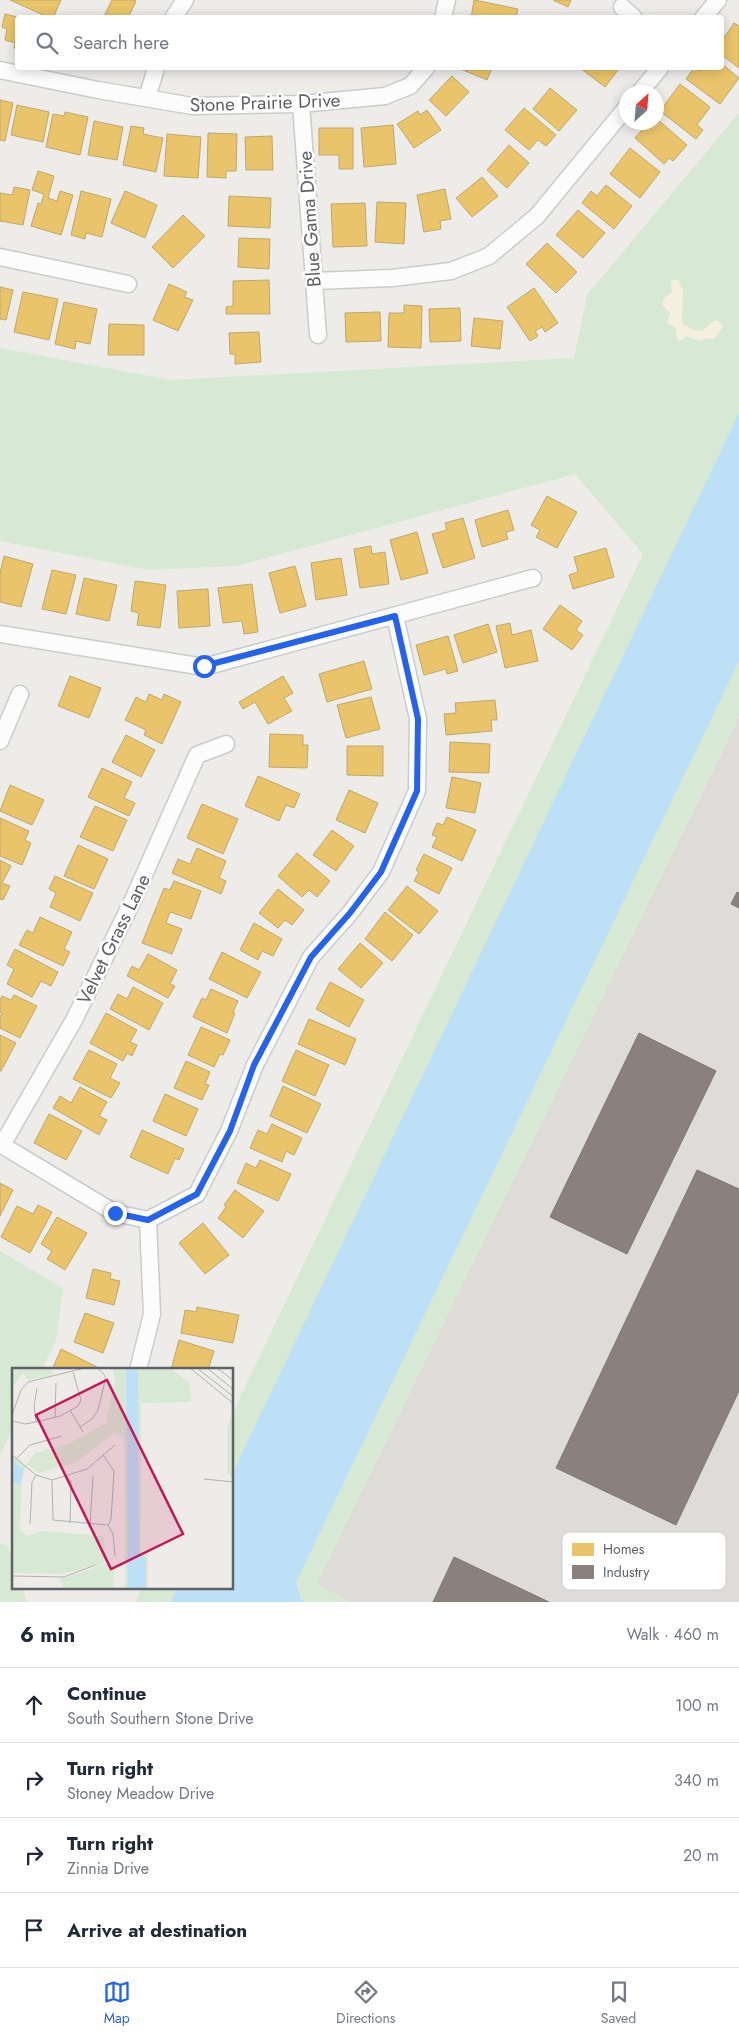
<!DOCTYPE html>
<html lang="en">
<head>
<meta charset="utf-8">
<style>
	body { margin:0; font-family:Jost,sans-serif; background:#f2f2f3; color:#1f2937 }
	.compass { position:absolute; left:619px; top:85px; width:45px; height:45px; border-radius:50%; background:#fff; box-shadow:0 2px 12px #0003; rotate:26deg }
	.stop { position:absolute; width:15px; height:15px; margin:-11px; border:4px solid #2563eb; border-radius:50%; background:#fff }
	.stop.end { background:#2563eb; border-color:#fff; box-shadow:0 1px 5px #0008 }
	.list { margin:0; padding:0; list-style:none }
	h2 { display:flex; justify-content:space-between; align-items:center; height:65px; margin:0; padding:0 20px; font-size:21px }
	h2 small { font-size:16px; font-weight:400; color:#747a83 }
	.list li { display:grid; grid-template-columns:32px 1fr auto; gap:15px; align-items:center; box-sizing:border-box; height:75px; padding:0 20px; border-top:1px solid #e0e1e3 }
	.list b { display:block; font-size:19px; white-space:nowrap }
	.list p { margin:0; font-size:16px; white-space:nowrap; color:#747a83 }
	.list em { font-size:16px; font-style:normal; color:#747a83 }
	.icon { flex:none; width:28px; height:28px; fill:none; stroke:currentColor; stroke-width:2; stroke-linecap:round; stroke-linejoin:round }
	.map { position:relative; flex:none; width:739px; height:1602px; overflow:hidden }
	.search { position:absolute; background:#fff; box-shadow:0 2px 12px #0003; left:15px; right:15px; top:15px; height:55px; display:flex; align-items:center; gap:12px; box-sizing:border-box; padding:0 18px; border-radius:5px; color:#747a83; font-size:19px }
	.sheet { height:365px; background:#fff }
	nav { display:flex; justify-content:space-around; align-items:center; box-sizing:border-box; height:70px; border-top:1px solid #e0e1e3; background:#fff; font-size:14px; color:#747a83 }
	nav a { display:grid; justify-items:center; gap:2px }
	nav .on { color:#2563eb }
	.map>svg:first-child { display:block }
	.industrial { fill:#dedbd8 }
	.green { fill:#d7e9d4 }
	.sand { fill:#f5efdf }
	.water { fill:#bde0f7 }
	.homes { fill:#e9c46a; stroke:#bfa769 }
	.industry { fill:#8a817c; stroke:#7d7875 }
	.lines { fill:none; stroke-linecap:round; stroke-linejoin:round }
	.minor-casing { stroke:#cacbca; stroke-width:19 }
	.minor { stroke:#fcfcfc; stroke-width:16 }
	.route { stroke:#2563eb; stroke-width:6 }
	.labels { text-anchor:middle; stroke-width:5; stroke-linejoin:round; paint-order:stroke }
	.street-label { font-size:19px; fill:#5e6266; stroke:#fff }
	.inset-road { fill:none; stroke:#b0b1b0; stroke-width:1 }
	.view { fill:#c2185b; fill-opacity:0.15; stroke:#c2185b; stroke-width:2.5 }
	.inset-edge { fill:none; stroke:#5e6266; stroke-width:2.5 }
	.key { fill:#fff; stroke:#cfd0d1; stroke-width:1 }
	.key-label { font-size:14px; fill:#5e6266 }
</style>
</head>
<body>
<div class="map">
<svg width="739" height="1602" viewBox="0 0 739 1602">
	<rect width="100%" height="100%" fill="#eeece8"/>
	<!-- industrial -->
	<path class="industrial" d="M739,717V1602H349L316,1584Z"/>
	<!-- green -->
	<path class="green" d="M739,113V717L317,1584L349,1602H135L142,1588H232L233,1412L643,554L575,474L237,566L149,570L0,541V348L171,380L574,358L587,295Z
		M0,1251L63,1288L56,1341L42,1369L14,1370V1427L0,1455Z
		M0,1544L7,1545L14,1565V1588H22L27,1602H0Z"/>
	<!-- sand -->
	<path class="sand" d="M673,280H678L683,289L682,323L693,330L702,331L714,321H719L723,327L717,336L713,339L709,338L699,341L687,336L680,341L677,339L676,328L667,323L670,313L662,305L664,298L672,292L671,282Z"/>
	<!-- water -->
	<path class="water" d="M739,413V661L296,1582L301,1599L305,1602H170L177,1588H232L233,1472Z"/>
	<!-- homes -->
	<path class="homes" d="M10,0H61L53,18H50Z
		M112,0H133L136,1L128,18H103Z
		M474,0L518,9L516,18H471Z
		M553,0H571L568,7Z
		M5,14L21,18H18V49L14,48L15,43L5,40L7,29L2,27Z
		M734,23L739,26V68L722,55V41Z
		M722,64L739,78L720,104L686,79L694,68L701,71L704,68H722Z
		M458,68H492L487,80Z
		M580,68H615L618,70L605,87Z
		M452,76L469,92L446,116L429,100Z
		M680,84L710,107L697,125L703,130L696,139L660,111Z
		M550,88L577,110L559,131L533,109Z
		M0,100L13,103L5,141L0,140Z
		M17,105L49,112L43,142L11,135Z
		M524,108L556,135L546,146L538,140L529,150L505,130Z
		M427,110L441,130L414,148L397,124L418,111L420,115Z
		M65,112L88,117L80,155L46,147L53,114L64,116Z
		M656,118L687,145L673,161L669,158L664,164L635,138L649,122H656Z
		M94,121L123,127L117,160L88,155Z
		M393,125L396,164L364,167L361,128Z
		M131,126L144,128L143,134L163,138L156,172L123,165Z
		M319,128H353V169H339V155H319Z
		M208,133L237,134L236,171H226V178L207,177Z
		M167,134L201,137L198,178L164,176Z
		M272,136L273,170H246L245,137Z
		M509,145L529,163L507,188L487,170Z
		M630,148L660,172L640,198L610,174Z
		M38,171L54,176L48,198L57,201L60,191L73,195L61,235L31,226L38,203L41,204L44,194L32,190Z
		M482,177L498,196L472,217L456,198Z
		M606,185L632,206L614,229L582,203L591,191L597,196Z
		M14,187L30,190L23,225L0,221V193L12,195Z
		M445,189L451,219L440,221L441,229L424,232L417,195Z
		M81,191L111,199L102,237L86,233L85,239L71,235Z
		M125,191L157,205L145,238L111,223Z
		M229,196L271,198L270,228L228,226Z
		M377,202L406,203L404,244L375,242Z
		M365,203L367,246L333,247L331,204Z
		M578,210L605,233L583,258L556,235Z
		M183,215L205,236L173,268L152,247Z
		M239,238L270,239L269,269L238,267Z
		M547,243L577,272L556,293L526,264Z
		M269,280L270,314H226V307L233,306V281Z
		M169,284L187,292L184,297L193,300L178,331L153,320Z
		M0,287L13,290L6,320L0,319Z
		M534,288L558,323L545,332L542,327L535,331L538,336L530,341L507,307Z
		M23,292L58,299L49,340L14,332Z
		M64,302L97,309L90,344L76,341L75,349L55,344Z
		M404,305L422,306L421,348L388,347L389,313H404Z
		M460,308L461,341L430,342L429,309Z
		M380,312L381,341L346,342L345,313Z
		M474,318L503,321L500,349L471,346Z
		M109,324L144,325V355H108Z
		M259,332L261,362L235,364V354H230L229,333Z
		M547,496L577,512L557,548L536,537L540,530L531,525Z
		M508,510L514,530L506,532L508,539L482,547L475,520Z
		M463,518L475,558L443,568L432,534L447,530L445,523Z
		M417,532L428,573L401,580L390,540Z
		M371,546L372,554L385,552L389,584L360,588L354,549Z
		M606,548L614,577L573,589L569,575L578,572L574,557Z
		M4,556L33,564L21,607L0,602V573Z
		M341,558L347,595L316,600L311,563Z
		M295,566L306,606L280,613L269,573Z
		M52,570L76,575L66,614L42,609Z
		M84,578L117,585L109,621L76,614Z
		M135,581L166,585L160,628L137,625L139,613L131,611Z
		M252,584L258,632L244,634L242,621L223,623L218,588Z
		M208,589L210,626L179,628L177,591Z
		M560,605L582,621L576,630L583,635L572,650L543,629Z
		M510,623L512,635L531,630L538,661L505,668L496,626Z
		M488,624L497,652L463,663L454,635Z
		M448,636L458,671L447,674L446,669L424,675L416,645Z
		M364,661L372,689L327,702L319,674Z
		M70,676L101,688L89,718L58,706Z
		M283,676L293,693L284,698L292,711L268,724L255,702L243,709L239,702Z
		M149,694L162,700L164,694L181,702L162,744L144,735L146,730L125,720L136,697L146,702Z
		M371,697L380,729L346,738L337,705Z
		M495,700L497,720H491L492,731L446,735L444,714L456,713L455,703Z
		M270,734L303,735V745H308L307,768L269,767Z
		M126,735L155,750L141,777L112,762Z
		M450,742L490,744L489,773L449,772Z
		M347,746H383V776L347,775Z
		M102,768L132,782L124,798L135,803L129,816L88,797Z
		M258,776L300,794L294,808L286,805L279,821L245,806Z
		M452,777L481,783L475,813L446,808Z
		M10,785L44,800L32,825L0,811Z
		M349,790L378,803L365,833L336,820Z
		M202,804L238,819L223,854L187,838Z
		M95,806L127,820L113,851L80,837Z
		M447,817L476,830L462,861L432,847L437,837L432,835L437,823L443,825Z
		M0,818L29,831L25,840L31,843L22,865L0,856Z
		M332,830L354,846L336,871L313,855Z
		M78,845L108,859L94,889L64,876Z
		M197,848L226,861L219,878L226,881L221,894L172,873L178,859L190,864Z
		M297,853L330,881L317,897L309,890L302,897L278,876Z
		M424,854L452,868L439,894L414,881L419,872L416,870Z
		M0,860L11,866L2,883L10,886L3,900L0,899Z
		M55,876L93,893L80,921L50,907L56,893L49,889Z
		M174,881L201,891L191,919L170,912L166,923L182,929L172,954L142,943L164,888L170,890Z
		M407,886L438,911L419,934L388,910Z
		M278,889L304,910L292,925L285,920L278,928L259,913Z
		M385,912L413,935L392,961L365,939Z
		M40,917L72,932L64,949L70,952L63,966L19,945L27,930L33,933Z
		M254,923L282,939L273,956L262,951L258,960L240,950Z
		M360,943L383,963L361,988L338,969Z
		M15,949L58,972L51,986L41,981L32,997L7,984L14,969L7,965Z
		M222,952L261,972L247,998L209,979Z
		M148,954L177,970L170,984L175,986L168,998L127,976L132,966L139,970Z
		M330,982L364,1000L349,1027L316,1009Z
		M133,987L163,1003L149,1030L110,1009L118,994L127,999Z
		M211,989L238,1001L233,1012L235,1013L227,1033L193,1017L202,998L206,1000Z
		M14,995L37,1006L20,1038L0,1028V1017L2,1013L0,1012V1000L2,996L11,1000Z
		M106,1013L137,1030L130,1042L137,1045L132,1056L127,1053L123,1061L90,1043Z
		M309,1019L356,1039L345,1065L298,1044Z
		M201,1027L230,1040L223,1055L220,1054L214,1067L188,1055Z
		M0,1035L16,1043L1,1071H0Z
		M89,1050L117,1064L110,1078L120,1083L111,1098L73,1079Z
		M296,1050L329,1065L315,1096L282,1081Z
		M186,1061L210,1072L205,1084L209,1085L202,1100L174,1088Z
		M283,1086L321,1104L307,1133L270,1116Z
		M80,1087L107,1102L99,1116L107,1120L99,1135L53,1108L60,1096L71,1103Z
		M165,1094L198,1109L186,1136L153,1121Z
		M49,1114L82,1131L66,1160L34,1143Z
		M272,1124L302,1138L294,1155L286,1151L282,1162L250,1148L258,1130L267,1134Z
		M142,1130L184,1149L179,1160L175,1158L168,1174L130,1157Z
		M260,1160L291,1174L278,1201L237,1183L246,1163L256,1168Z
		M0,1183L13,1190L0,1216Z
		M235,1190L264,1211L243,1238L218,1218L226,1207L224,1205Z
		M38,1205L52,1212L30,1253L1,1237L17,1206L33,1214Z
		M57,1217L87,1233L65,1270L47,1259L52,1251L41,1244Z
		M203,1223L229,1255L205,1274L179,1243Z
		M93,1269L111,1273L110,1279L120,1281L114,1305L86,1298Z
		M197,1307L239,1315L233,1343L181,1333L185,1310L196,1312Z
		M85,1313L114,1323L103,1353L74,1342Z
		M179,1340L214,1351L208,1370H171Z
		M61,1349L103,1370H52Z"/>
	<!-- industry -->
	<path class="industry" d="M737,892L739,893V908L731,904Z
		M639,1033L716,1071L627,1254L550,1217Z
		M697,1170L739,1189V1391L676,1525L556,1468Z
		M454,1557L549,1602H433Z"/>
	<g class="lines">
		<defs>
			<path id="minor" d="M622,7L634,18
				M173,18L185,0
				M443,18L447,0
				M703,18L718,0
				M0,70L98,90L192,106L301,104L385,96L410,86L426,68
				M640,92L660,68
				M147,98L156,68
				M301,104L318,335
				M0,257L128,284
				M314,281L392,278L451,271L489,256L537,216L626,108
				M0,634L204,667L533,578
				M0,741L20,694
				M0,1144L115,1213L148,1220
				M2,1145L74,1020L132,902L197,755L226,744
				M148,1220L197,1194L229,1131L255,1065L311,957L350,913L381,872L417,791L418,719L395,616
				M138,1370L152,1314L148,1220"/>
		</defs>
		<!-- minor casing -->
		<use href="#minor" class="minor-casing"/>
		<!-- minor -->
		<use href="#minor" class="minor"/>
	</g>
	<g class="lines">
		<!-- route -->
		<path class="route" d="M115,1213L148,1220L197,1194L230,1131L254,1065L311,957L350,913L381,872L417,791L418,719L395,616L204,666"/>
	</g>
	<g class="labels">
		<!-- street labels -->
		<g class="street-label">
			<text transform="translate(265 102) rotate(-2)" y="7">Stone Prairie Drive</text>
			<text transform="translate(309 219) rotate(-94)" y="7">Blue Gama Drive</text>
			<text transform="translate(113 939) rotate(-64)" y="7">Velvet Grass Lane</text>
		</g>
	</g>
	<!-- overview -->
	<g transform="translate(12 1368)">
		<rect width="221" height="221" fill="#eeece8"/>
		<path d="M0,0H39L41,7L16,12L11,5L0,19ZM100,0H158L178,15L179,34L129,35V184H136V221H113L112,70L102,65L65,94L27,105L16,97L14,99L10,112L8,161L15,168L31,163L91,168L95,192L83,200L97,195L102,200L101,217L104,221H51L48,211L81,201L82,197L51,206L0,205V88L13,98L23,85L58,75L96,54L95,47L103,12ZM219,47L222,48L221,109L215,105V61Z" fill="#d7e9d4"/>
		<path d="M114,0H126L127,185L134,190V221H116ZM2,94L11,101L8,118L0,112Z" fill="#bde0f7"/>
		<path class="inset-road" d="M178,0L222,36M185,0L222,29M195,0L222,22M205,0L222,13M58,42L71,64M0,47L9,22L16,14L73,0M43,49L44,15M0,53L13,56L24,54L48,48L66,38L69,32L61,4M24,54L22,38L25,20M68,59L80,51L86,42L93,13V8L86,0M0,87L24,107L40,112L75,101L103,77M91,87L102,103L99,152L96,157M5,90L18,77L50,68M192,111L222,114M40,112L41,152L96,157M58,155L59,112M18,156L20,114L24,107M78,157L81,108M96,157L101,166L103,188M0,208L52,209L83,197"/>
		<path class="view" d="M95,12L171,166L99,201L24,47Z"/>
		<rect width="221" height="221" class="inset-edge"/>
	</g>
	<!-- legend -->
	<rect x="562" y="1532" width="164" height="58" rx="8" class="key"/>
	<rect x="572" y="1543" width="22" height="13" fill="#e9c46a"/>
	<rect x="572" y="1565" width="22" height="14" fill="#8a817c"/>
	<g class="key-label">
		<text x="603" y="1554">Homes</text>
		<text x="603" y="1577">Industry</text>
	</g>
</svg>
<svg class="compass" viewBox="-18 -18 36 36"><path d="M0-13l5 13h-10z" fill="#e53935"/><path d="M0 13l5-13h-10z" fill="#747a83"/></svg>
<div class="stop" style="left:204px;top:666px"></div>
<div class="stop end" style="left:115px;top:1213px"></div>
<div class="search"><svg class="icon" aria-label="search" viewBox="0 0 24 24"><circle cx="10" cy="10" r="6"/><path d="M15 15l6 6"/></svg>Search here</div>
</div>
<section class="sheet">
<h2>6 min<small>Walk · 460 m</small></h2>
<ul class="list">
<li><svg class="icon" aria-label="ahead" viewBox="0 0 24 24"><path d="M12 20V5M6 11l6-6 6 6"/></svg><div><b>Continue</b><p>South Southern Stone Drive</p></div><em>100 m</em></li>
<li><svg class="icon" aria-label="right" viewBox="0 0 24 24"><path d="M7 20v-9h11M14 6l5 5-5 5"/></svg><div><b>Turn right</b><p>Stoney Meadow Drive</p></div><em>340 m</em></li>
<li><svg class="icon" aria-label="right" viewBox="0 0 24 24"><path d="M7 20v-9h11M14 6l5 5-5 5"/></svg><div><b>Turn right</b><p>Zinnia Drive</p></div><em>20 m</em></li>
<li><svg class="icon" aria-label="arrive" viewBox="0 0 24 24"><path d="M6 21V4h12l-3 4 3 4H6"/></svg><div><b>Arrive at destination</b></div></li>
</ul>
</section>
<nav>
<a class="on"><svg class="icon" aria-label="map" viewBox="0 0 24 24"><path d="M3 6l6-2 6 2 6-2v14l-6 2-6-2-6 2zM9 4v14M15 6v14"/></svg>Map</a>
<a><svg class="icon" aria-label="directions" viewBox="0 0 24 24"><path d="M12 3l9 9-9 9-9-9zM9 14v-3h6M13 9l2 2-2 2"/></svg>Directions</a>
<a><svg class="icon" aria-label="saved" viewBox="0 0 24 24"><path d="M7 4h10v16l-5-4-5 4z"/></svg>Saved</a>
</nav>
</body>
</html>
